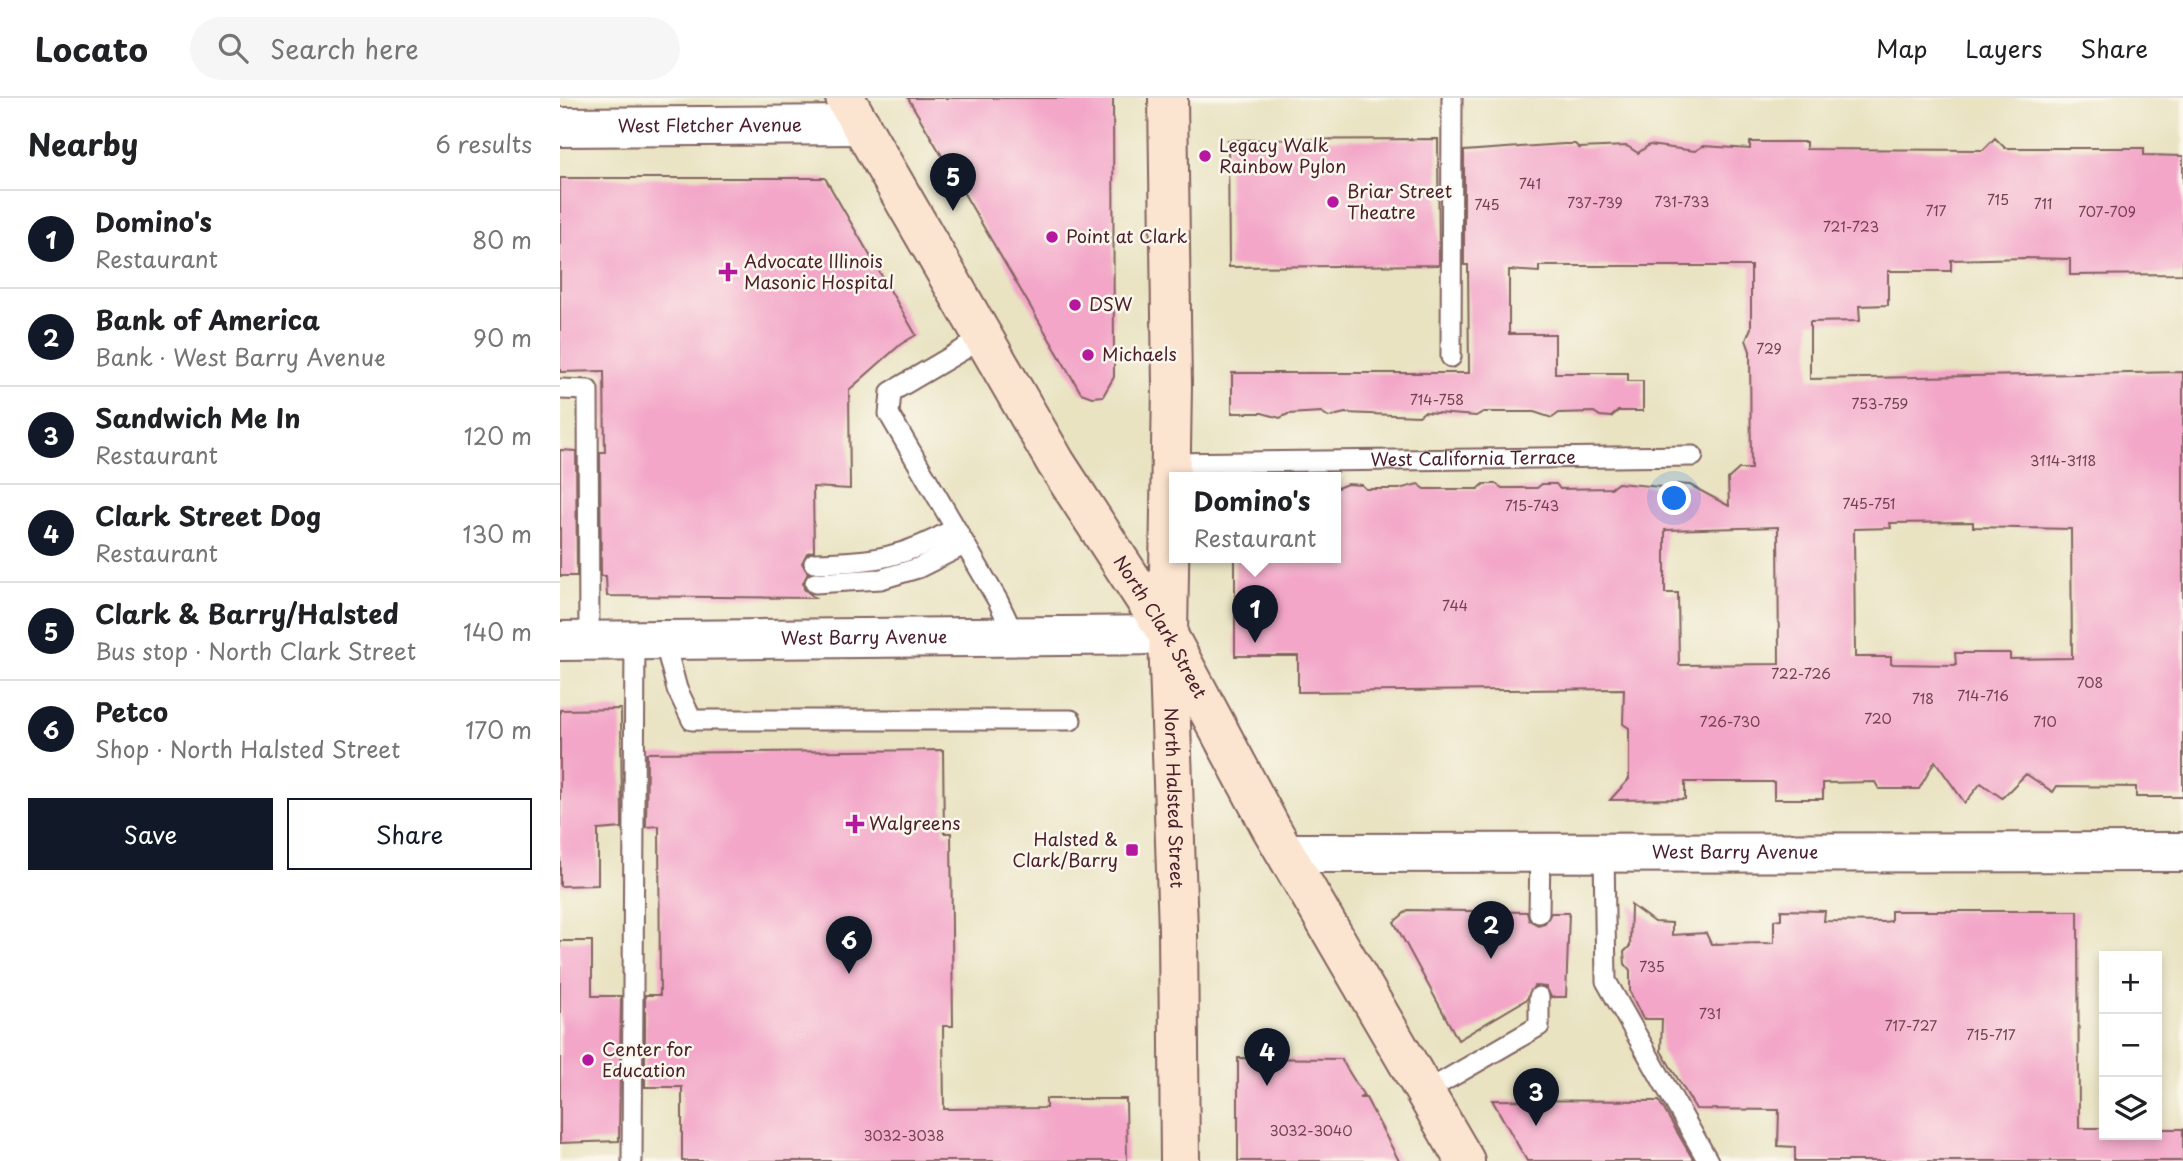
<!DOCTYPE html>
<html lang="en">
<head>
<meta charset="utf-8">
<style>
	body { margin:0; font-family:"Playpen Sans",sans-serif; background:#f6f6f6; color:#202124 }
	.controls { position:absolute; right:21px; bottom:21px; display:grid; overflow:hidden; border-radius:0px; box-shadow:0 4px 10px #0003 }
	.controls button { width:63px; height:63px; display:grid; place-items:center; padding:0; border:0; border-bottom:2px solid #e0e0e0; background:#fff; color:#202124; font:35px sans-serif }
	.you { position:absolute; left:1115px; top:401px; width:24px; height:24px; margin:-18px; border:5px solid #fff; border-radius:50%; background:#1a73e8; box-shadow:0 0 0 10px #1a73e833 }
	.badge { display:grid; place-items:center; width:46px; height:46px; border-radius:50%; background:#111827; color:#fff; font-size:23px; font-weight:700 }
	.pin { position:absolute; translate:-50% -58px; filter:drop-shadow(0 2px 4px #0008) }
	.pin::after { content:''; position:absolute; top:37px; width:24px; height:21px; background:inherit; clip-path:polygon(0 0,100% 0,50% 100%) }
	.popup { position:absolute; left:609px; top:374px; width:172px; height:91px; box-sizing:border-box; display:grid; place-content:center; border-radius:0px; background:#fff; filter:drop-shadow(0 2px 5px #0005); font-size:23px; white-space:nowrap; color:#757577 }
	.popup b { font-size:26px; color:#202124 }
	.popup::after { content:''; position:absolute; left:50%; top:100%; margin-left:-14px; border:14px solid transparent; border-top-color:#fff }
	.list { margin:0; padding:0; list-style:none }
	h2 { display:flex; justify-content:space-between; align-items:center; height:91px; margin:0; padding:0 28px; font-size:30px }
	h2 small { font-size:23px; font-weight:400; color:#757577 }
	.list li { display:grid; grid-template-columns:46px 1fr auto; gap:21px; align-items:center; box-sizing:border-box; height:98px; padding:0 28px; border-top:2px solid #e0e0e0 }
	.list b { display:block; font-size:26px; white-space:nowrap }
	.list p { margin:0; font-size:23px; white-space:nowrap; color:#757577 }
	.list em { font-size:23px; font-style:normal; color:#757577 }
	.actions { display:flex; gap:14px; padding:21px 28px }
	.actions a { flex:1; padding:16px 0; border:2px solid #111827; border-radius:0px; text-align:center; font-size:24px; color:#111827 }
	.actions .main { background:#111827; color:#fff }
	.icon { flex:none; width:38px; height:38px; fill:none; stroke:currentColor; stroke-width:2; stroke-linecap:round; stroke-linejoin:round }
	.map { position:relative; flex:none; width:1623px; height:1063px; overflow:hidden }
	header { display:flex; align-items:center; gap:42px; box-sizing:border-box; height:98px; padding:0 35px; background:#fff; border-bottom:2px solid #e0e0e0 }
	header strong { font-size:33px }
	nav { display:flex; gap:38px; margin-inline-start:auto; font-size:24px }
	.search { width:490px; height:63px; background:#f6f6f6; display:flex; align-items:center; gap:18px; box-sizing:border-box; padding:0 24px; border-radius:38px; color:#757577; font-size:26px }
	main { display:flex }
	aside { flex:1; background:#fff }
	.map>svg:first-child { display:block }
	.building { fill:#f3a6c8; fill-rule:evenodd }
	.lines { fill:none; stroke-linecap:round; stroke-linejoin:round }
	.service-casing { stroke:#826460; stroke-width:23 }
	.minor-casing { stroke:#826460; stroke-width:42 }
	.secondary-casing { stroke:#826460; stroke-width:42 }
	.service { stroke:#fff; stroke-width:19 }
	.minor { stroke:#fff; stroke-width:38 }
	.secondary { stroke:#fce5d0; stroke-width:38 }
	.poi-dot { fill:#b5179e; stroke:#fbf7ec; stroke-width:2.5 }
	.labels { text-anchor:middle; stroke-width:5; stroke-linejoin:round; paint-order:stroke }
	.number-label { font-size:14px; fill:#744152 }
	.street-label { font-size:18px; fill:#4a1f2b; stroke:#fbf7ec }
	.poi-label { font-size:18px; fill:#4a1f2b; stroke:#fbf7ec; text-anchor:start }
</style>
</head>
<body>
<header>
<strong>Locato</strong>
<div class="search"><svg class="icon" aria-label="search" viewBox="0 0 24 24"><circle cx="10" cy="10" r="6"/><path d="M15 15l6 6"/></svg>Search here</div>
<nav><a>Map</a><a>Layers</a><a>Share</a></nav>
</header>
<main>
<aside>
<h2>Nearby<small>6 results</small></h2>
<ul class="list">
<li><span class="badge">1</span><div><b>Domino's</b><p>Restaurant</p></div><em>80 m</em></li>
<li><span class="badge">2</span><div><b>Bank of America</b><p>Bank · West Barry Avenue</p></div><em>90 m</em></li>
<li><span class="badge">3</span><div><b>Sandwich Me In</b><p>Restaurant</p></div><em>120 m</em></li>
<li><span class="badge">4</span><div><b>Clark Street Dog</b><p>Restaurant</p></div><em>130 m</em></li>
<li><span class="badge">5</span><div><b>Clark &amp; Barry/Halsted</b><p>Bus stop · North Clark Street</p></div><em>140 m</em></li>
<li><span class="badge">6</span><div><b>Petco</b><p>Shop · North Halsted Street</p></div><em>170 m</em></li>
</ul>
<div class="actions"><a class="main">Save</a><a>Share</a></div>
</aside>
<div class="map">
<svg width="1623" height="1063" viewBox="0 0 1623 1063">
	<rect width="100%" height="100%" fill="#fbf7ec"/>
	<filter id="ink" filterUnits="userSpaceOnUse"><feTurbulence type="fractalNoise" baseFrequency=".0143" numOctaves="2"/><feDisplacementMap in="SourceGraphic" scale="14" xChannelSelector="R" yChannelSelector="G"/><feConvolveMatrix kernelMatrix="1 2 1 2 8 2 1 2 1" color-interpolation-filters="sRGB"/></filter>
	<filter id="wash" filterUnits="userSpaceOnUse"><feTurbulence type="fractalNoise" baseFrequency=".00686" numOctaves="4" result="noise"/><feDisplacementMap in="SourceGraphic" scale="28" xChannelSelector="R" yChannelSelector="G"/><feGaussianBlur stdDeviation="1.57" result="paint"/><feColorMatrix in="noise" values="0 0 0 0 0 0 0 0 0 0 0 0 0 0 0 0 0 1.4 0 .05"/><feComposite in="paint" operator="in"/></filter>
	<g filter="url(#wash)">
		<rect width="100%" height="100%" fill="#e9e3c2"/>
		<g id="blocks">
			<!-- building -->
			<path class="building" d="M348,0H553L554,279L543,298L532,299L521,295Z
				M1435,40L1445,50H1584V57L1623,58V176L1510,177V161L1465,160L1391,162V173H1328V207L1299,208L1300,223L1250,224V281L1623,274V699H1576V689L1497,688L1493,694L1466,676L1442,700L1421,685L1405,705L1375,663L1359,691H1319L1315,684L1263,685V701H1214V684H1125V701L1050,702L1069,681V630L1063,626L1064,591L738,594V558H675V459H775V391L787,386L802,387L806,391H839L858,386L865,391H918L924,386H936L942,390H977L982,386H996L1000,391L1051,390L1058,385L1111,390L1117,386L1130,387L1169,408L1168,381L1179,371H1191L1190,253L1186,242L1191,230V168H979V174L949,172V236H995V275H1068V283H1083V313H1058L1051,319L1040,318L1034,314L999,315L992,320L974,314H923L916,318L864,314L859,318L785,315L769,319L761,314L728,316L720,320L702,315H672V275H909L908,167H904V53L1004,46H1015L1019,50L1067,48L1078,55L1089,47L1135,53L1143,48L1190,51V44H1246V51L1423,52ZM1413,424V429L1511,431L1512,560L1450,561V555H1395L1396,567L1331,566V559H1295L1294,431L1331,430L1330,425ZM1218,429L1219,566L1119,567L1118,495H1105V432Z
				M878,41L879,167L669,169L668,42Z
				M0,80H265L356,237L341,246L289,292L290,391L253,389L254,453L247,455L242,465L248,475L243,485L244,491L255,500L47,498L46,478H41L40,354H45L44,273L0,274Z
				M0,352L16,353L17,478H0Z
				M61,611L62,730L38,732V787L0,788V612Z
				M383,652L384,735H391L393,928H383L384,1011L486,1010V1001H566L567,1063H122V989H85V897H100L99,728L86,729L87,655Z
				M1071,807L1094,824L1112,825V837L1146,835L1151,846L1214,845V822L1221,821V812L1265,813L1264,823L1324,824L1331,823V813H1518L1519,1030H1544V1037H1597V1031H1623V1063H1235V1049L1218,1048L1219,1012L1136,1011L1101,953L1102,921H1083L1070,894V872L1065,866L1064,854L1070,848Z
				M848,812L967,814L969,822L978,827L985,825L991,815H1009L1006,899H991L986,889L974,888L967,901L898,942L834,824Z
				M0,843H32V898H61L59,1043L0,1045Z
				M678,960L781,961L804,998L799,1000H806L839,1063H678Z
				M932,1002L1099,1003L1134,1063H967Z"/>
		</g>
	</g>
	<g filter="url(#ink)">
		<use href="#blocks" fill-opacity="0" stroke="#826460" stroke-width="2"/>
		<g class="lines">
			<defs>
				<g id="service">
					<path d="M423,240L331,294L329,316L438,503L455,539"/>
					<path d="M891,259L892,0"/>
					<path d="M0,291L28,292L29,542"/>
					<path id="s1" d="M610,365L1133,358"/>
					<path d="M254,465C312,464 344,460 394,431"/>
					<path d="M255,485L321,481L358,470L404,447"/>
					<path d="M104,542L117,591L132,622H511"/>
					<path d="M1044,755L1046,883L1148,1063"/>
					<path d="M979,815L980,754"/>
					<path d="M865,994L979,928V899"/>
					<path d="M72,1063L75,542"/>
				</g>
				<g id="minor">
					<path id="s2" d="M0,29L301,27"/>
					<path id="s3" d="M0,543L608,537"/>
					<path id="s4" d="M727,755L1623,754"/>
				</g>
				<g id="secondary">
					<path id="s5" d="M285,0L496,365L608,537L711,730L905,1063"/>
					<path id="s6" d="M608,0L612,288L608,537L618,832L620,1063"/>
				</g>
			</defs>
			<!-- service casing -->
			<use href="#service" class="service-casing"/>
			<!-- minor casing -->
			<use href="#minor" class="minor-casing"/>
			<!-- secondary casing -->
			<use href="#secondary" class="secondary-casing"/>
			<!-- service -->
			<use href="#service" class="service"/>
			<!-- minor -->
			<use href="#minor" class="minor"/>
			<!-- secondary -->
			<use href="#secondary" class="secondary"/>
		</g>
	</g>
	<!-- markers -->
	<g class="poi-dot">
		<circle cx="645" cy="58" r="7"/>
		<circle cx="773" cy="104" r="7"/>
		<circle cx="492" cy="139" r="7"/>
		<path d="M164.5 163.5h7v7h7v7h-7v7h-7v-7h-7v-7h7z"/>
		<circle cx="515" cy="207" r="7"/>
		<circle cx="528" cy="257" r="7"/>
		<path d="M291.5 715.5h7v7h7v7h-7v7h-7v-7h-7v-7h7z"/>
		<rect x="565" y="745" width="14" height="14" rx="3.5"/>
		<circle cx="28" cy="962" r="7"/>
	</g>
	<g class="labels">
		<!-- number labels -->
		<g class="number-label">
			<text x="970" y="91">741</text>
			<text x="1438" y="107">715</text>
			<text x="1122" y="109">731-733</text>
			<text x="1035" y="110">737-739</text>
			<text x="1483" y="111">711</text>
			<text x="927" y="112">745</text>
			<text x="1376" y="118">717</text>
			<text x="1547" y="119">707-709</text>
			<text x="1291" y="134">721-723</text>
			<text x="1209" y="256">729</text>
			<text x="877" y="307">714-758</text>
			<text x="1320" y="311">753-759</text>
			<text x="1503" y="368">3114-3118</text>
			<text x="1309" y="411">745-751</text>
			<text x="972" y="413">715-743</text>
			<text x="895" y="513">744</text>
			<text x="1241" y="581">722-726</text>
			<text x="1530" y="590">708</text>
			<text x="1423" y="603">714-716</text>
			<text x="1363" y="606">718</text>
			<text x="1318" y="626">720</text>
			<text x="1170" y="629">726-730</text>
			<text x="1485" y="629">710</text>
			<text x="1092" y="874">735</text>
			<text x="1150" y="921">731</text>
			<text x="1351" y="933">717-727</text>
			<text x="1431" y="942">715-717</text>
			<text x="751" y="1038">3032-3040</text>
			<text x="344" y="1043">3032-3038</text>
		</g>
		<!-- street labels -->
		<g class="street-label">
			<text dy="6" stroke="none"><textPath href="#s2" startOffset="150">West Fletcher Avenue</textPath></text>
			<text dy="6" stroke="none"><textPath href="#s1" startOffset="303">West California Terrace</textPath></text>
			<text dy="6" stroke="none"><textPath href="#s5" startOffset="616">North Clark Street</textPath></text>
			<text dy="6" stroke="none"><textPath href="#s3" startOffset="304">West Barry Avenue</textPath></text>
			<text dy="6" stroke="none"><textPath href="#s6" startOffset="700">North Halsted Street</textPath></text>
			<text dy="6" stroke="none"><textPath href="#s4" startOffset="448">West Barry Avenue</textPath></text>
		</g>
		<!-- poi labels -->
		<g class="poi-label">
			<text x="659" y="54">Legacy Walk<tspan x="659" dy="21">Rainbow Pylon</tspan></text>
			<text x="787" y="100">Briar Street<tspan x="787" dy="21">Theatre</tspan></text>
			<text x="506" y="145">Point at Clark</text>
			<text x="184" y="170">Advocate Illinois<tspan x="184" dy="21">Masonic Hospital</tspan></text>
			<text x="529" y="213">DSW</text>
			<text x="542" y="263">Michaels</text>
			<text x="309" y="732">Walgreens</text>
			<text x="558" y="748" text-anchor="end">Halsted &amp;<tspan x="558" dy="21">Clark/Barry</tspan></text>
			<text x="42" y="958">Center for<tspan x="42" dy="21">Education</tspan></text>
		</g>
	</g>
</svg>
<div class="controls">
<button>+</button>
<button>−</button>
<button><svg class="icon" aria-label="layers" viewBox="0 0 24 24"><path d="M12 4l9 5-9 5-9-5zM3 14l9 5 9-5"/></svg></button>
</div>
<div class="you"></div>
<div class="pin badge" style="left:695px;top:545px">1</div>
<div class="popup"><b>Domino's</b>Restaurant</div>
<div class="pin badge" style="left:931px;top:861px">2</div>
<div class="pin badge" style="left:976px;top:1028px">3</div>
<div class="pin badge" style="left:707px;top:988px">4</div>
<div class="pin badge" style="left:393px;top:113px">5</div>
<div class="pin badge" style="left:289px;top:876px">6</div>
</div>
</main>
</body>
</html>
